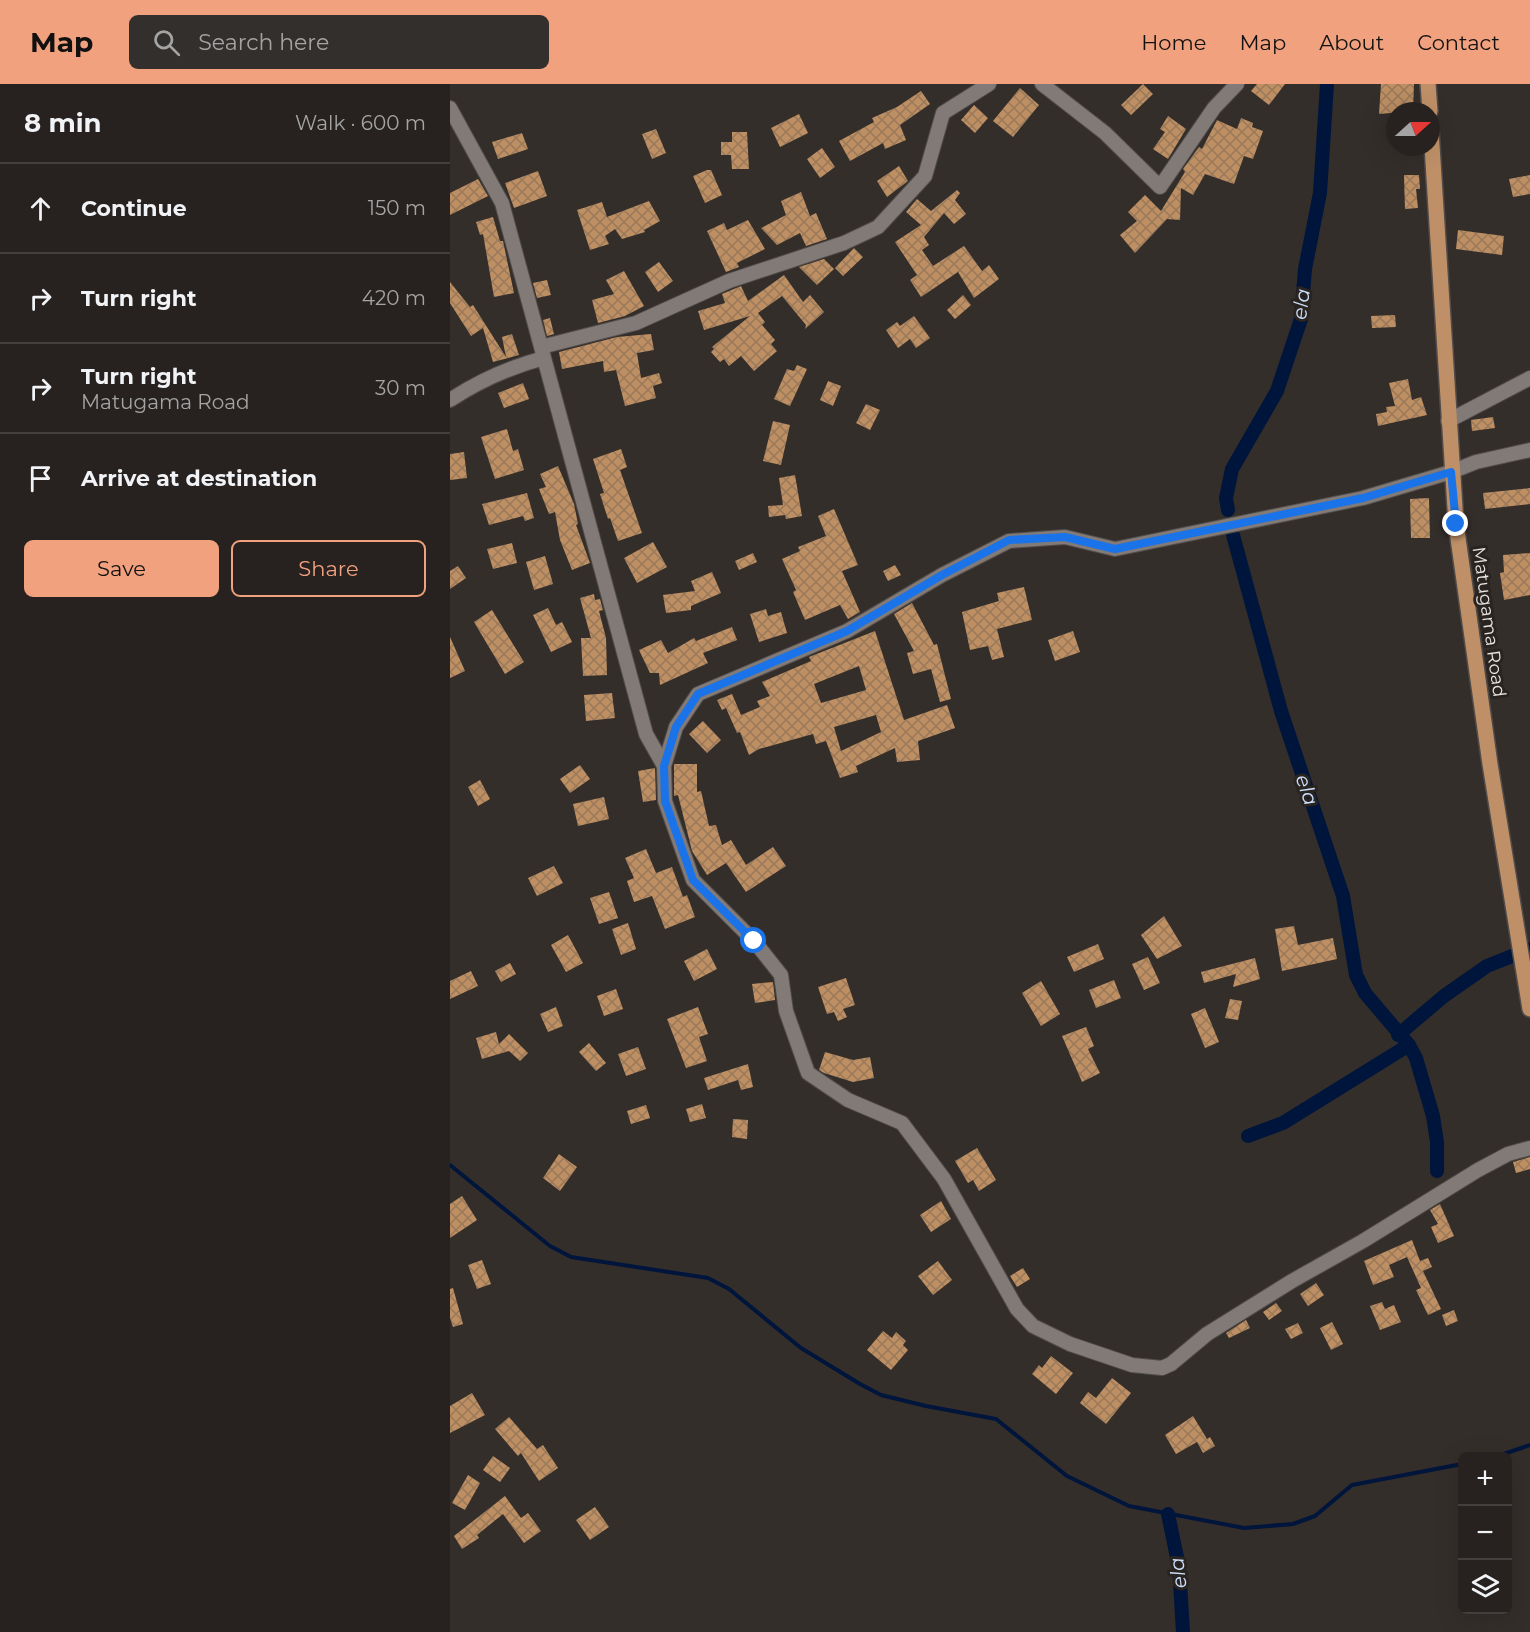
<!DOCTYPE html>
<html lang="en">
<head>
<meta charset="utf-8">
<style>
	body { margin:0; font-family:Montserrat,sans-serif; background:#332f2d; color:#f1f3f6 }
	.controls { position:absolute; right:18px; bottom:18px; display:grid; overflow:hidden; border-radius:9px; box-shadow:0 6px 24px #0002 }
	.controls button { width:54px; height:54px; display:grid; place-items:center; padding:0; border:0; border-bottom:2px solid #433f3e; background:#272220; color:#f1f3f6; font:30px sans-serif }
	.compass { position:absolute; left:936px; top:18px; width:54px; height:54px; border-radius:50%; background:#272220; box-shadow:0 6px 24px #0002; rotate:69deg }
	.stop { position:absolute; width:18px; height:18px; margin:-14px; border:4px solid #1a73e8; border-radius:50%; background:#fff }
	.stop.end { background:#1a73e8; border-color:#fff; box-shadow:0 2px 6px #0008 }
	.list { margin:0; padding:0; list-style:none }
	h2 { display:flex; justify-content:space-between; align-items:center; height:78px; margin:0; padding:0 24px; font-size:26px }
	h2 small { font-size:20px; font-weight:400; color:#a4a4a5 }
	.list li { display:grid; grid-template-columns:39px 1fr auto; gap:18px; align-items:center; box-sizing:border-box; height:90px; padding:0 24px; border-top:2px solid #433f3e }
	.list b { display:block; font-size:22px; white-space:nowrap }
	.list p { margin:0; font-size:20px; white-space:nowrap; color:#a4a4a5 }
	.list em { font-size:20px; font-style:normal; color:#a4a4a5 }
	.actions { display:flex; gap:12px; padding:18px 24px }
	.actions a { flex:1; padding:14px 0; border:2px solid #f1a17d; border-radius:9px; text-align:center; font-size:21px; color:#f1a17d }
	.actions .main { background:#f1a17d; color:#111 }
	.icon { flex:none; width:33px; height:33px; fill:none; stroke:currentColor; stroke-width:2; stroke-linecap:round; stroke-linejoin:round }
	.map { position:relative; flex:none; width:1080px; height:1548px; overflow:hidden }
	header { display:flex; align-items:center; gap:36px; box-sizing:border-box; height:84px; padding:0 30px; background:#f1a17d; color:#111 }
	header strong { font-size:28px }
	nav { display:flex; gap:33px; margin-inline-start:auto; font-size:21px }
	.search { width:420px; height:54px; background:#332f2d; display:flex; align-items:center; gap:15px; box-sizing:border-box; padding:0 21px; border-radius:9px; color:#a4a4a5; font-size:22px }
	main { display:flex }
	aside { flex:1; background:#272220 }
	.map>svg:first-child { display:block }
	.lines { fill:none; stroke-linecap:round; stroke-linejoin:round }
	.stream { stroke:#00153b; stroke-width:4 }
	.canal { stroke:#00153b; stroke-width:14 }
	.building { fill:url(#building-cross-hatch); fill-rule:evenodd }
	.minor-casing { stroke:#514c4a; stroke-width:16 }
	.primary-casing { stroke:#514c4a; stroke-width:18 }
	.minor { stroke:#817a77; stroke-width:14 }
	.primary { stroke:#bf9067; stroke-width:15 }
	.route { stroke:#1a73e8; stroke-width:8 }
	.labels { text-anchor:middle; stroke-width:6; stroke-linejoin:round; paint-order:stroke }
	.street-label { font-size:18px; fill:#e9e5e4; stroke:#2a2421 }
	.water-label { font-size:20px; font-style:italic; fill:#cde1fd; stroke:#2a2421 }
</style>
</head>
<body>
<header>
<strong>Map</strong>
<div class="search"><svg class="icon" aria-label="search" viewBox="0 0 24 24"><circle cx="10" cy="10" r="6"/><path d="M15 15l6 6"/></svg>Search here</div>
<nav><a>Home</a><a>Map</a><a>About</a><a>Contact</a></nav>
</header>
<main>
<aside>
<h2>8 min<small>Walk · 600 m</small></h2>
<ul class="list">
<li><svg class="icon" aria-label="ahead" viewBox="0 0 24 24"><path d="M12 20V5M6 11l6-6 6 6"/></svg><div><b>Continue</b></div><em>150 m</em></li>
<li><svg class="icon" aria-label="right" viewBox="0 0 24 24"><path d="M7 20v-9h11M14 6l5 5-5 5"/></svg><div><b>Turn right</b></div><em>420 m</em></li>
<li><svg class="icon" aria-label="right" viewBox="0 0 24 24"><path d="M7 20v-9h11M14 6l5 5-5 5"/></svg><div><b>Turn right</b><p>Matugama Road</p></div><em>30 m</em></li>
<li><svg class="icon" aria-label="arrive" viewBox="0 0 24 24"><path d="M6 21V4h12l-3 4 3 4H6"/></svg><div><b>Arrive at destination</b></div></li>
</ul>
<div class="actions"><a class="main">Save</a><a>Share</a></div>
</aside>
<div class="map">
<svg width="1080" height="1548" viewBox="0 0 1080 1548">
	<defs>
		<pattern id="building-cross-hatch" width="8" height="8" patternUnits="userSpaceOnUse" patternTransform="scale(1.5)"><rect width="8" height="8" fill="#bd8f63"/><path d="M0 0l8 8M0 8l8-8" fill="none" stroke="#99795a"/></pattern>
	</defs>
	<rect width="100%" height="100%" fill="#342e2b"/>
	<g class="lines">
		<!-- stream -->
		<path class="stream" d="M0,1081L100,1162L121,1173L258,1194L279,1205L351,1264L410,1300L431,1311L476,1322L546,1335L617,1392L679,1422L794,1444L843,1440L865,1432L902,1401L1012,1380
			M1048,1372L1080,1361"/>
		<!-- canal -->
		<path class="canal" d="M778,426L776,414L782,385L827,307L851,235L855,185L870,109L877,0
			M783,451L831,627L893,812L906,891L915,909L959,961L966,974L983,1032L987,1058V1087
			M948,951L994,912L1037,882L1080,865
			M798,1052L833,1039L959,961
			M718,1430L729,1483L733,1548"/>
	</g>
	<!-- building -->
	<path class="building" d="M693,0L703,10L681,31L671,21Z
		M807,0H835L819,21L801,7Z
		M931,0H964L963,27L929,30Z
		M570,4L589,21L563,53L543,37Z
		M471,7L480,20L450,41L456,56L435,65L433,59L400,77L389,57L424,38L422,34L447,23Z
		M524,21L538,34L525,49L511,36Z
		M349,30L358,49L330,63L321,44Z
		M718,32L736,45L718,75L703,65L715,48L710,45Z
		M791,34L803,39L802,43L813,47L803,75L794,72L784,100L755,90L743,111L731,104L730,136L717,135L685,169L670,151L687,137L678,128L695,111L711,127L735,88L733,85L749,63L752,65L767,36L787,45Z
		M206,45L216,69L202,75L192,50Z
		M282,48H297L299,85H282L281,71H271V58H282Z
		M72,49L78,65L48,75L42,58Z
		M372,64L385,83L370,94L357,75Z
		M449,82L458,97L437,113L427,97Z
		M257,86H261L272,111L255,119L243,92Z
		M88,87L97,112L64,124L55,99Z
		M954,91H969L970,105H966L968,124L955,125Z
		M1080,91V110L1063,113L1059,95Z
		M28,95L38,112L0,131V109Z
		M507,106L510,109L505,116L516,130L504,140L494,129L474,153L479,161L472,166L483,182L514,162L532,187L539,181L549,195L524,214L508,188L471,213L460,196L467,191L445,158L471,141L456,128L467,115L481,127Z
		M351,108L360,132L366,129L377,155L356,162L350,149L327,161L311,144L336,131L331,117Z
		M199,117L210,137L194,146L195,148L172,155L165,145L155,152L159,160L140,166L127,126L152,118L157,133Z
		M43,133L50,157H53L64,209L44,213L33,150L30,151L26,138Z
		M298,136L315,165L287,179L289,183L276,188L257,147L274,139L277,146Z
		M1008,146L1054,152L1052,171L1006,165Z
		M404,164L413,173L393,192L385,184Z
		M374,175L384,185L367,201L349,183Z
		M209,178L223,197L208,208L195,188Z
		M174,187L194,222L175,232L148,239L142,216L164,210L156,196Z
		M334,191L353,218L360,211L374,228L355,245L356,241L332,212L308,229L315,238L312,241L325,256L321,260L327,267L304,287L291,272L279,282L274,275L270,278L261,268L264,265L262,263L300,232L254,246L248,227L275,219L272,210L291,202L298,217Z
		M97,196L101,211L87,214L83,199Z
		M0,198L20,223L23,221L56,273L52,253L62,250L69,271L43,278L33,244L21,252L0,219Z
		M513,211L521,221L505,235L497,226Z
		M945,231L946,243L922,244L921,232Z
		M464,232L480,254L466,264L460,255L448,264L436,246L447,238L450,242Z
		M100,234L104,250L97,252L93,236Z
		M201,250L204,266L187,269L191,294L209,289L212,299L203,302L206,314L175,322L166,286L154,288L153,277L112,285L109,268L167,253Z
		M347,281L357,285L340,322L324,315L337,285L344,287Z
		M958,295L962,316L971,313L977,331L928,342L926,330L937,328L936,323L945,322L939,299Z
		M378,297L391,302L383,322L370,316Z
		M73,299L79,315L54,324L48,309Z
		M416,320L430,326L420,346L406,339Z
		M1043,333L1045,344L1022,347L1021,336Z
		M323,337L340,341L331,381L313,377Z
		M57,345L63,367L68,365L74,386L45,395L31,353Z
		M171,365L177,383L170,386L192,449L168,457L160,434L158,435L150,410L154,409L143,375Z
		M14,368L17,394L0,396V370Z
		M108,382L124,420L128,440L126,441L140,479L122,486L110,456L105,428L99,430L89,405L96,403L90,390Z
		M345,391L352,432L336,435L335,431L319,433L318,422L333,421L329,394Z
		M1080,404V420L1035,425L1033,409Z
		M77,409L84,434L75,437L73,432L39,441L32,420Z
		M979,414L980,454H961L960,415Z
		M384,425L408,481L392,487L410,528L398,535L390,521L355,536L343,508L346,506L332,475L350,467L348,463L376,452L368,432Z
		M203,458L217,483L187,499L174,474Z
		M62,459L67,479L43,485L37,465Z
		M303,469L307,478L289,486L285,477Z
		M1080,469V511L1054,516L1050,489L1054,488L1053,471Z
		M95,472L103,500L84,506L76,478Z
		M445,481L451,491L438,497L433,487Z
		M8,482L16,494L0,505V487Z
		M262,488L271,509L241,522V526L216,529L213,511L245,507L241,497Z
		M574,503L582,536L547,545L554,573L542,576L538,562L520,566L512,528L549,517L547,509Z
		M144,510L145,516L150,515L153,526L149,527L156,554L157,591L133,592L131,554H141L130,514Z
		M462,519L484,561L487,560L501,615L490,618L481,585L463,590L457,569L464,567L444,530Z
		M98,524L106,541L112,538L122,558L101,568L83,531Z
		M316,525L318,532L331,528L337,549L309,558L300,530Z
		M42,526L74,578L55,590L24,538Z
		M282,543L287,556L253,569L258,579L210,601L209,589H200L189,566L211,556L218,569L244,554L246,557Z
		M425,547L454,636L497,621L505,644L468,657L470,676L447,678L445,664L406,682L408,688L390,694L376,657L366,660L363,650L309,665L299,671L290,648L287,649L276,624L272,626L267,616L282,610L291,631L310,623L307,617L320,612L312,598L361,577L359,573ZM409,582L416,606L371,619L364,600ZM426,631L431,648L391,667L384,643Z
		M623,547L630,568L605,577L598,556Z
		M0,553L15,587L0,594Z
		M162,609L165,634L136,637L134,611Z
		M253,637L271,656L257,669L239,650Z
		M224,680H247V708L251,707L259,742L266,741L272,761L281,756L296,781L323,763L336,782L296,808L276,779L257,791L242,767L228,711L224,712Z
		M130,681L140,695L120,709L110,695Z
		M205,684L206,716L193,718L188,687Z
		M30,696L40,715L28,722L18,703Z
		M154,713L159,735L128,742L123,720Z
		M196,765L206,789L222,783L233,813L237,811L245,833L215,845L202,812L184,818L177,797L184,794L175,774Z
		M104,782L113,799L87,812L78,794Z
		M159,808L168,834L149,840L140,814Z
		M714,832L732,862L707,875L691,851Z
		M178,839L186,865L171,871L162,845Z
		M844,842L848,861L883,854L887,875L832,887L825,845Z
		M118,851L133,879L116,888L101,861Z
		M648,860L654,875L624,888L617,873Z
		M257,865L267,885L244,897L234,877Z
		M698,873L710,899L694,906L682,880Z
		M805,874L810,895L783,903L786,890L754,899L751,888Z
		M60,879L66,890L51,898L45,887Z
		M21,887L28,902L0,915V897Z
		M396,894L405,921L393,925L397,933L388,937L384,928L377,930L368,903Z
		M664,896L671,914L646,924L639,906Z
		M591,897L610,930L591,942L572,909Z
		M323,898L325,916L305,919L302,900Z
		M166,905L173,925L154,932L147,912Z
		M780,915L792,917L788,936L775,934Z
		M106,923L113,942L98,948L90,930Z
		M248,923L258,950L249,953L257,977L236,984L217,935Z
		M755,924L769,958L755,964L741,930Z
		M636,943L644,962L638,965L650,989L632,998L612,952Z
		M46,948L49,960L59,950L78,969L70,977L59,967L32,975L26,954Z
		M139,959L156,979L146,987L129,968Z
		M188,963L196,985L176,992L168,970Z
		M375,968L403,976L420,973L424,994L403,998L374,989L369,986Z
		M298,980L303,1003L291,1006L288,996L258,1006L254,994Z
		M252,1020L256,1034L240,1038L236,1025Z
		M196,1021L200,1034L181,1040L177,1027Z
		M283,1035L298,1036L297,1055L282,1053Z
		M527,1064L546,1096L529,1107L523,1096L518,1099L505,1077Z
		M109,1070L127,1083L110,1107L93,1094Z
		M1080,1073V1085L1066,1089L1063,1078Z
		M12,1112L27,1136L0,1154V1120Z
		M491,1117L501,1135L481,1148L470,1131Z
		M990,1120L1004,1152L988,1159L981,1143L988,1140L980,1126Z
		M962,1156L970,1177L978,1174L982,1183L973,1187L991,1225L978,1231L966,1206L971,1204L957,1173L939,1181L944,1193L923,1201L914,1177Z
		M32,1176L41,1200L27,1205L18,1181Z
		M488,1177L502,1196L483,1211L468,1192Z
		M573,1184L580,1195L567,1203L560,1192Z
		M866,1199L874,1211L858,1222L850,1210Z
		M3,1204L13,1240L3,1243L0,1234V1205Z
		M932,1218L935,1225L944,1221L951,1238L930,1246L920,1222Z
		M826,1219L832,1227L819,1236L813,1228Z
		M1004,1226L1008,1237L996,1242L992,1231Z
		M796,1236L800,1244L779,1254L776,1249Z
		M882,1238L893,1260L881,1266L870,1244Z
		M848,1239L853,1249L841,1255L835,1245Z
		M433,1247L442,1254L446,1248L456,1257L453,1261L458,1266L441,1286L417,1266Z
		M601,1272L623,1289L606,1310L582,1290L589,1281L592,1284Z
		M662,1294L681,1309L656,1340L630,1319L638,1308L646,1314Z
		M22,1309L35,1331L0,1349V1322Z
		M743,1332L757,1355L760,1353L765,1362L753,1369L747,1358L726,1370L715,1351Z
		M59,1333L87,1365L93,1361L108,1384L89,1397L71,1369L68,1372L45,1345Z
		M43,1372L60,1384L50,1398L33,1386Z
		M18,1391L30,1399L15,1426L2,1419Z
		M55,1412L71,1434L78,1429L91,1447L74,1459L53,1430L27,1451L29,1454L12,1465L4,1452Z
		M145,1423L159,1443L140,1456L126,1436Z"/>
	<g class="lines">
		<defs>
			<path id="minor" d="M592,0L655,49L710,103L764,24L787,0
				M0,24L52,119L196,650L214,682
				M91,263L186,239L279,197L394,159L428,143L475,92L493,29L539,0
				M0,316C29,297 60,283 94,274
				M998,337L1080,294
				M1080,366L1026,378L1001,388L913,414L665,465L615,453L559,457L492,491L397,547L248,610L226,643L214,682L215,717L243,796L304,857L331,891L336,927L358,989L398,1016L452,1039L494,1095L567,1225L583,1242L620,1260L682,1281L712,1284L721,1280L757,1250L842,1197L913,1157L1028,1086L1058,1070L1080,1064"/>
			<path id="primary" d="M978,0L980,27
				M981,46L1006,440L1040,680L1080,925"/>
		</defs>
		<!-- minor casing -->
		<use href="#minor" class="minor-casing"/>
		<!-- primary casing -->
		<use href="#primary" class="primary-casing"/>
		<!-- minor -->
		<use href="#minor" class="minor"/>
		<!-- primary -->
		<use href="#primary" class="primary"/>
	</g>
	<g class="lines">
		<!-- route -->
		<path class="route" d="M304,857L243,796L215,717L214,682L226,643L248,610L397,547L492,491L559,456L615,453L665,465L913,414L1001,388L1006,440"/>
	</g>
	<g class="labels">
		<!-- street labels -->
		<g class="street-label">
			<text transform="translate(1039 538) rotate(82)" y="6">Matugama Road</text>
		</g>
		<!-- water labels -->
		<g class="water-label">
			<text transform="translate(851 220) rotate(-83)" y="7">ela</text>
			<text transform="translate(857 706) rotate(71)" y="7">ela</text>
			<text transform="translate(728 1489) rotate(-97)" y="7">ela</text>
		</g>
	</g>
</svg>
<div class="controls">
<button>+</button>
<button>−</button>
<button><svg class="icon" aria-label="layers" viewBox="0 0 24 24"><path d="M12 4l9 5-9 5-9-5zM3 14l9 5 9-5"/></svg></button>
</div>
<svg class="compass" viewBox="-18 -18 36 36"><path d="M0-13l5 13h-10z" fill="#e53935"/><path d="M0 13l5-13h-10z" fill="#a4a4a5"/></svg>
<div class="stop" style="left:304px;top:857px"></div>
<div class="stop end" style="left:1006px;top:440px"></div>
</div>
</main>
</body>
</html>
